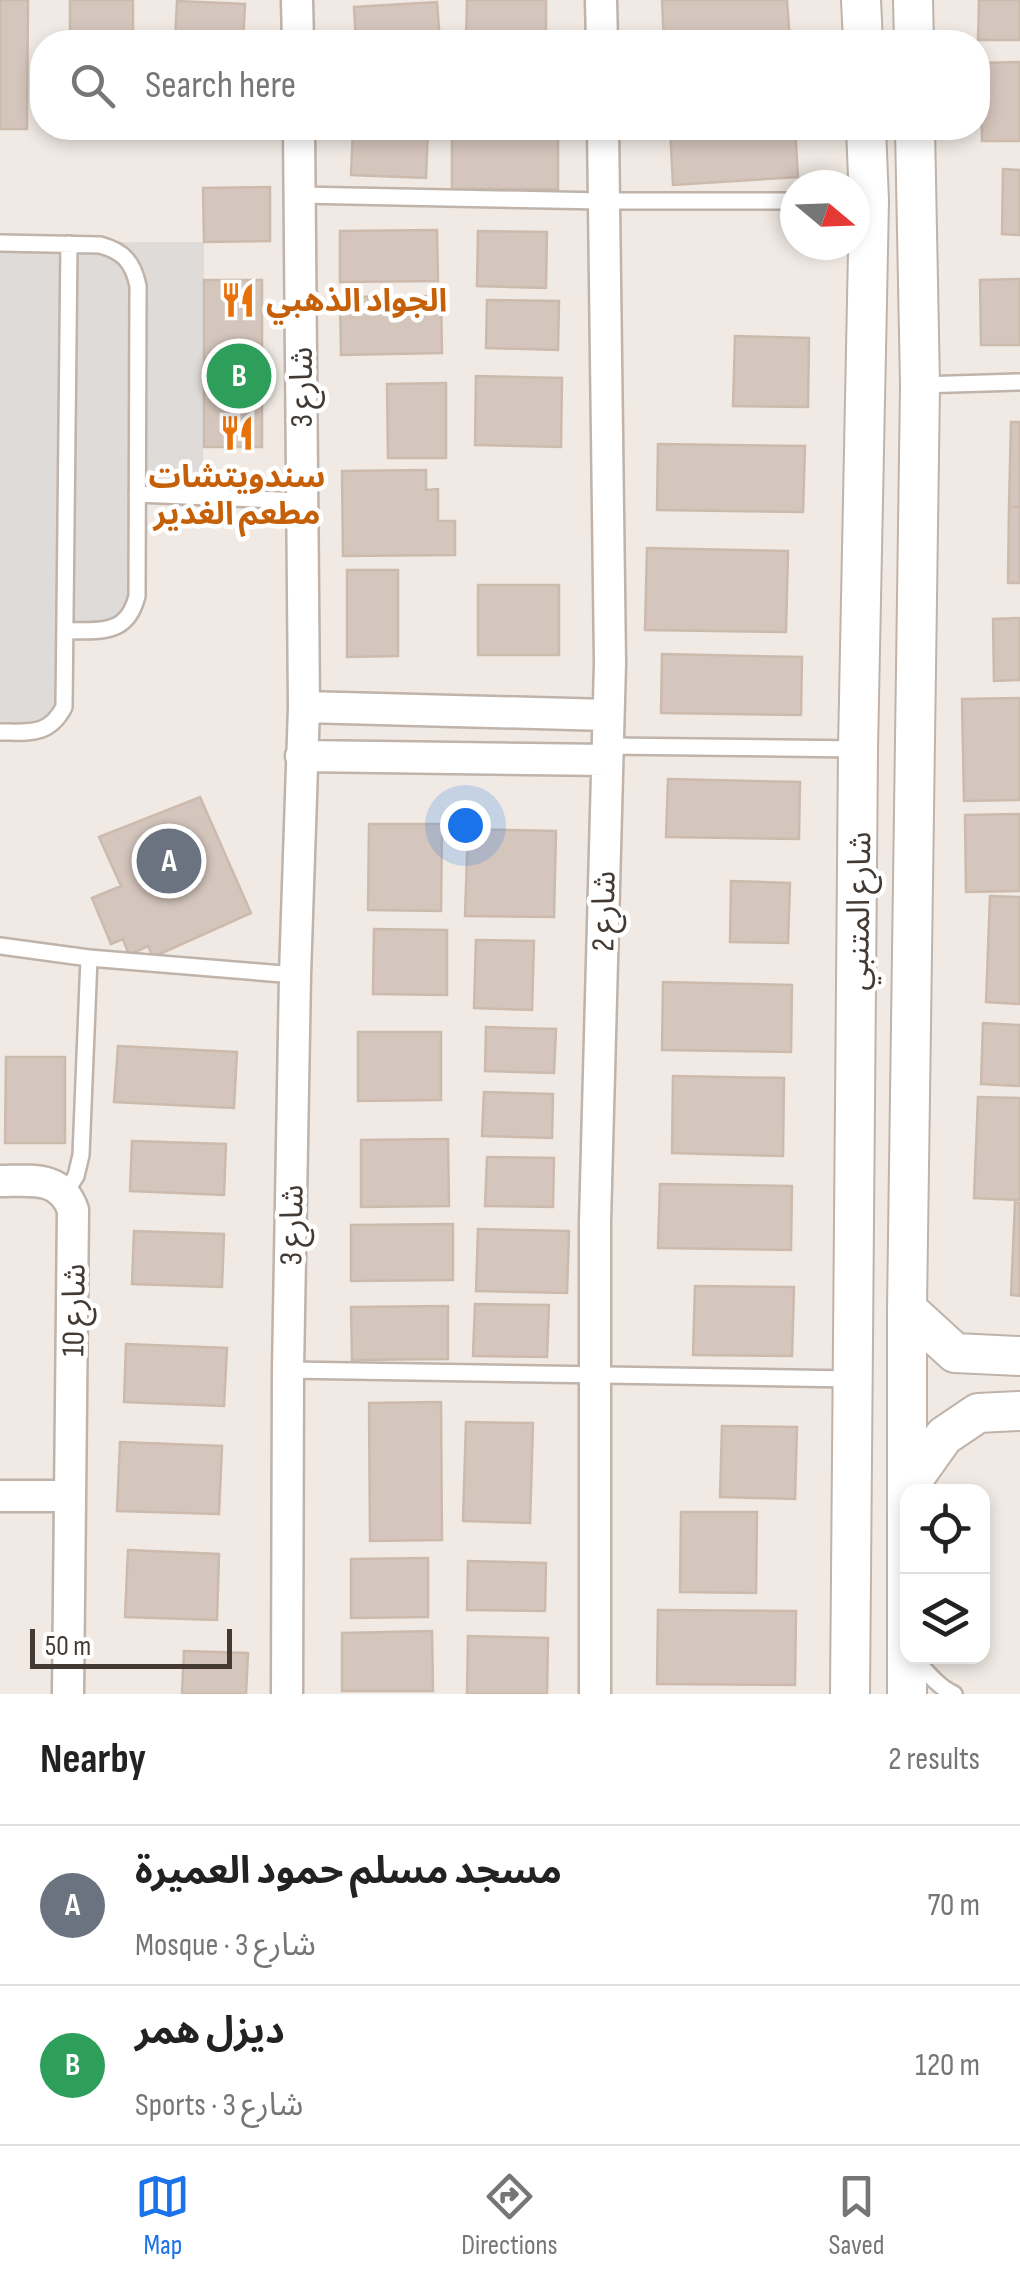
<!DOCTYPE html>
<html lang="en">
<head>
<meta charset="utf-8">
<style>
	body { margin:0; font-family:"Sofia Sans Condensed","Noto Sans Arabic",sans-serif; background:#f2f2f2; color:#222 }
	.controls { position:absolute; right:30px; bottom:30px; display:grid; overflow:hidden; border-radius:20px; box-shadow:0 5px 15px #0003 }
	.controls button { width:90px; height:90px; display:grid; place-items:center; padding:0; border:0; border-bottom:2px solid #e0e0e0; background:#fff; color:#222; font:50px sans-serif }
	.compass { position:absolute; left:780px; top:170px; width:90px; height:90px; border-radius:50%; background:#fff; box-shadow:0 5px 15px #0003; rotate:109deg }
	.scale { position:absolute; left:30px; bottom:25px; width:202px; box-sizing:border-box; padding-left:10px; border:5px solid #433a34; border-top:0; font-size:28px; line-height:35px; white-space:nowrap; color:#433a34; -webkit-text-stroke:8px #fff; paint-order:stroke }
	.you { position:absolute; left:465px; top:825px; width:35px; height:35px; margin:-25px; border:8px solid #fff; border-radius:50%; background:#1a73e8; box-shadow:0 0 0 15px #1a73e833 }
	.badge { display:grid; place-items:center; width:65px; height:65px; border-radius:50%; background:#1a73e8; color:#fff; font-size:32px; font-weight:700 }
	.pin { position:absolute; translate:-50% -50%; border:5px solid #fff; box-shadow:0 2px 10px #0006 }
	.list { margin:0; padding:0; list-style:none }
	h2 { display:flex; justify-content:space-between; align-items:center; height:130px; margin:0; padding:0 40px; font-size:42px }
	h2 small { font-size:32px; font-weight:400; color:#767676 }
	.list li { display:grid; grid-template-columns:65px 1fr auto; gap:30px; align-items:center; box-sizing:border-box; height:160px; padding:0 40px; border-top:2px solid #e0e0e0 }
	.list b { display:block; font-size:38px; white-space:nowrap }
	.list p { margin:0; font-size:32px; white-space:nowrap; color:#767676 }
	.list em { font-size:32px; font-style:normal; color:#767676 }
	.icon { flex:none; width:55px; height:55px; fill:none; stroke:currentColor; stroke-width:2; stroke-linecap:round; stroke-linejoin:round }
	.map { position:relative; flex:none; width:1020px; height:1694px; overflow:hidden }
	.search { position:absolute; background:#fff; box-shadow:0 5px 15px #0003; left:30px; right:30px; top:30px; height:110px; display:flex; align-items:center; gap:25px; box-sizing:border-box; padding:0 35px; border-radius:40px; color:#767676; font-size:38px }
	.sheet { height:450px; background:#fff }
	nav { display:flex; justify-content:space-around; align-items:center; box-sizing:border-box; height:140px; border-top:2px solid #e0e0e0; background:#fff; font-size:28px; color:#767676 }
	nav a { display:grid; justify-items:center; gap:5px }
	nav .on { color:#1a73e8 }
	.map>svg:first-child { display:block }
	.parking { fill:#dfdbd9 }
	.building { fill:#d5c6bd; stroke:#ccbaad; stroke-width:2.5 }
	.lines { fill:none; stroke-linecap:round; stroke-linejoin:round }
	.service-casing { stroke:#bfb3aa; stroke-width:20 }
	.minor-casing { stroke:#bfb3aa; stroke-width:35 }
	.tertiary-casing { stroke:#bfb3aa; stroke-width:42 }
	.service { stroke:#fff; stroke-width:15 }
	.minor { stroke:#fff; stroke-width:30 }
	.tertiary { stroke:#fff; stroke-width:38 }
	.labels { text-anchor:middle; stroke-width:9; stroke-linejoin:round; paint-order:stroke }
	.food-label { font-size:32px; font-weight:bold; fill:#c56008; stroke:#fff; text-anchor:start }
	.street-label { font-size:32px; fill:#433a34; stroke:#fff }
</style>
</head>
<body>
<div class="map">
<svg width="1020" height="1694" viewBox="0 0 1020 1694">
	<rect width="100%" height="100%" fill="#f1eae4"/>
	<!-- parking -->
	<path class="parking" d="M0,242H204L203,497L137,495L134,609L117,627L66,631L64,707L49,727L0,729Z"/>
	<!-- building -->
	<path class="building" d="M0,0H28L27,129H0Z
		M70,0H133V42H70Z
		M467,0H546V42H466Z
		M662,0H787L790,42H664Z
		M979,0H1020V40H978Z
		M177,1L245,4L243,42H175Z
		M437,2L440,42H356L354,7Z
		M1020,62V141H982L981,63Z
		M70,128H133V137L70,138Z
		M173,128H243V137H173Z
		M353,128H428L426,178L351,175Z
		M452,128H558V189H452Z
		M670,128H795L798,177L673,185Z
		M1003,169L1020,170V235L1002,234Z
		M270,187V241L204,242L203,188Z
		M437,230L438,281L340,282V231Z
		M478,231L547,232L546,288L477,286Z
		M1020,279V345H981L980,280Z
		M204,280H262V447H204Z
		M441,296L442,353L341,355L340,297Z
		M487,300L559,301L558,350L486,348Z
		M735,336L809,338L808,407L733,406Z
		M476,376L562,378L561,447L475,445Z
		M446,383V458H388L387,384Z
		M1011,422H1020V507H1009Z
		M658,444L805,446L803,512L657,510Z
		M426,470V490L438,489V521H455V555L343,556L342,471Z
		M1009,507H1020V583H1008Z
		M647,548L788,551L786,632L645,630Z
		M347,570H398V656L347,657Z
		M478,585H559V655H478Z
		M1020,618V680L994,681L993,619Z
		M662,654L802,657L801,715L661,713Z
		M1020,698V800L964,801L962,699Z
		M668,779L800,782L799,839L666,837Z
		M200,797L251,913L153,957L148,946L129,955L123,939L111,944L92,898L121,886L99,837Z
		M1020,814V891L966,892L965,815Z
		M369,824H442L441,911L368,910Z
		M468,829L556,831L554,917L465,916Z
		M731,881L790,883L788,943L730,942Z
		M990,896L1020,897V1004L986,1002Z
		M374,929L447,930V995L373,994Z
		M476,940L534,941L532,1010L474,1008Z
		M663,982L792,985L791,1052L662,1050Z
		M983,1023L1020,1025V1086L981,1084Z
		M486,1027L556,1029L554,1073L485,1071Z
		M358,1032H441V1100L358,1101Z
		M118,1046L237,1052L234,1108L114,1102Z
		M6,1057H65V1143H5Z
		M673,1076L784,1078L783,1156L672,1153Z
		M484,1092L553,1094L552,1138L482,1136Z
		M978,1097L1020,1098V1200L974,1198Z
		M448,1139L449,1206L361,1207V1140Z
		M132,1141L226,1144L224,1195L130,1191Z
		M487,1157L554,1158L553,1207L485,1206Z
		M660,1184L792,1186L791,1250L658,1248Z
		M1015,1202L1020,1203V1296L1011,1295Z
		M453,1224V1280L351,1281V1225Z
		M478,1229L569,1231L567,1293L476,1291Z
		M134,1231L224,1234L222,1287L132,1284Z
		M695,1286L794,1287L792,1356L693,1355Z
		M475,1304L549,1305L547,1357L473,1356Z
		M448,1306V1359L352,1360L351,1307Z
		M126,1344L227,1348L224,1406L124,1402Z
		M441,1402L442,1540L370,1541L369,1403Z
		M466,1422L533,1423L530,1523L463,1521Z
		M722,1426L797,1427L795,1499L720,1497Z
		M120,1442L222,1446L219,1514L117,1511Z
		M681,1512H757L756,1593L680,1592Z
		M128,1550L219,1554L217,1620L125,1617Z
		M428,1558V1617L351,1618V1559Z
		M468,1561L546,1563L545,1611L467,1610Z
		M658,1610L796,1611L795,1685L657,1684Z
		M432,1631L433,1691H342V1633Z
		M468,1636L548,1638L547,1694H467Z
		M184,1651L248,1653L246,1694H182Z"/>
	<g class="lines">
		<defs>
			<path id="service" d="M299,195L603,201H795
				M0,243L100,245C123,251 133,262 138,286L137,596C127,636 100,630 66,631
				M920,385L1020,382
				M137,494L302,501
				M0,732C29,732 49,736 64,707L69,244
				M608,746L858,749
				M0,946L89,958
				M65,1193L76,1176L81,1155L89,958L295,975
				M288,1370L851,1379
				M913,1657C925,1670 938,1687 954,1694"/>
			<path id="minor" d="M297,0L298,42
				M601,0L602,42
				M304,707L608,715
				M301,756L607,760
				M0,1181C31,1181 61,1175 73,1210L68,1694
				M0,1496H69
				M287,1694L288,1370L295,975L304,707L299,128
				M595,1694V1222L610,663L603,128"/>
			<path id="tertiary" d="M861,0L863,42
				M913,0L914,42
				M907,1309L955,1353L1020,1356
				M907,1488L944,1436L978,1413L1020,1411
				M850,1694L858,749L869,201L866,128
				M907,1694V1309L920,385L915,128"/>
		</defs>
		<!-- service casing -->
		<use href="#service" class="service-casing"/>
		<!-- minor casing -->
		<use href="#minor" class="minor-casing"/>
		<!-- tertiary casing -->
		<use href="#tertiary" class="tertiary-casing"/>
		<!-- service -->
		<use href="#service" class="service"/>
		<!-- minor -->
		<use href="#minor" class="minor"/>
		<!-- tertiary -->
		<use href="#tertiary" class="tertiary"/>
	</g>
	<!-- icons -->
	<defs>
		<symbol id="restaurant-bare" viewBox="-9 -9 18 18"><path d="M-5-6h1v4h1v-4h1v4h1v-4h1v5L-1.5 .5V6h-2V.5L-5-1ZM5-6V6H3V1.5H1.5Q1.5-4 5-6Z" fill="#e8710a" stroke="#fff" stroke-width="2.5" paint-order="stroke"/></symbol>
	</defs>
	<g fill-rule="evenodd">
		<use href="#restaurant-bare" x="213" y="275" width="50" height="50"/>
		<use href="#restaurant-bare" x="212" y="408" width="50" height="50"/>
	</g>
	<g class="labels">
		<!-- food labels -->
		<g class="food-label">
			<text x="266" y="311">الجواد الذهبي</text>
			<text x="237" y="487" text-anchor="middle">سندويتشات<tspan x="237" dy="37">مطعم الغدير</tspan></text>
		</g>
		<!-- street labels -->
		<g class="street-label">
			<text transform="translate(301 387) rotate(-90)" y="11">شارع 3</text>
			<text transform="translate(603 911) rotate(-89)" y="11">شارع 2</text>
			<text transform="translate(858 911) rotate(-89)" y="11">شارع المتنبي</text>
			<text transform="translate(291 1225) rotate(-89)" y="11">شارع 3</text>
			<text transform="translate(73 1310) rotate(-89)" y="11">شارع 10</text>
		</g>
	</g>
</svg>
<div class="controls">
<button><svg class="icon" aria-label="locate" viewBox="0 0 24 24"><circle cx="12" cy="12" r="6"/><path d="M12 2v4M12 18v4M2 12h4M18 12h4"/></svg></button>
<button><svg class="icon" aria-label="layers" viewBox="0 0 24 24"><path d="M12 4l9 5-9 5-9-5zM3 14l9 5 9-5"/></svg></button>
</div>
<svg class="compass" viewBox="-18 -18 36 36"><path d="M0-13l5 13h-10z" fill="#e53935"/><path d="M0 13l5-13h-10z" fill="#767676"/></svg>
<div class="scale">50 m</div>
<div class="you"></div>
<div class="pin badge" style="left:169px;top:861px;background:#6b7280">A</div>
<div class="pin badge" style="left:239px;top:376px;background:#2e9e5b">B</div>
<div class="search"><svg class="icon" aria-label="search" viewBox="0 0 24 24"><circle cx="10" cy="10" r="6"/><path d="M15 15l6 6"/></svg>Search here</div>
</div>
<section class="sheet">
<h2>Nearby<small>2 results</small></h2>
<ul class="list">
<li><span class="badge" style="background:#6b7280">A</span><div><b>مسجد مسلم حمود العميرة</b><p>Mosque · شارع 3</p></div><em>70 m</em></li>
<li><span class="badge" style="background:#2e9e5b">B</span><div><b>ديزل همر</b><p>Sports · شارع 3</p></div><em>120 m</em></li>
</ul>
</section>
<nav>
<a class="on"><svg class="icon" aria-label="map" viewBox="0 0 24 24"><path d="M3 6l6-2 6 2 6-2v14l-6 2-6-2-6 2zM9 4v14M15 6v14"/></svg>Map</a>
<a><svg class="icon" aria-label="directions" viewBox="0 0 24 24"><path d="M12 3l9 9-9 9-9-9zM9 14v-3h6M13 9l2 2-2 2"/></svg>Directions</a>
<a><svg class="icon" aria-label="saved" viewBox="0 0 24 24"><path d="M7 4h10v16l-5-4-5 4z"/></svg>Saved</a>
</nav>
</body>
</html>
